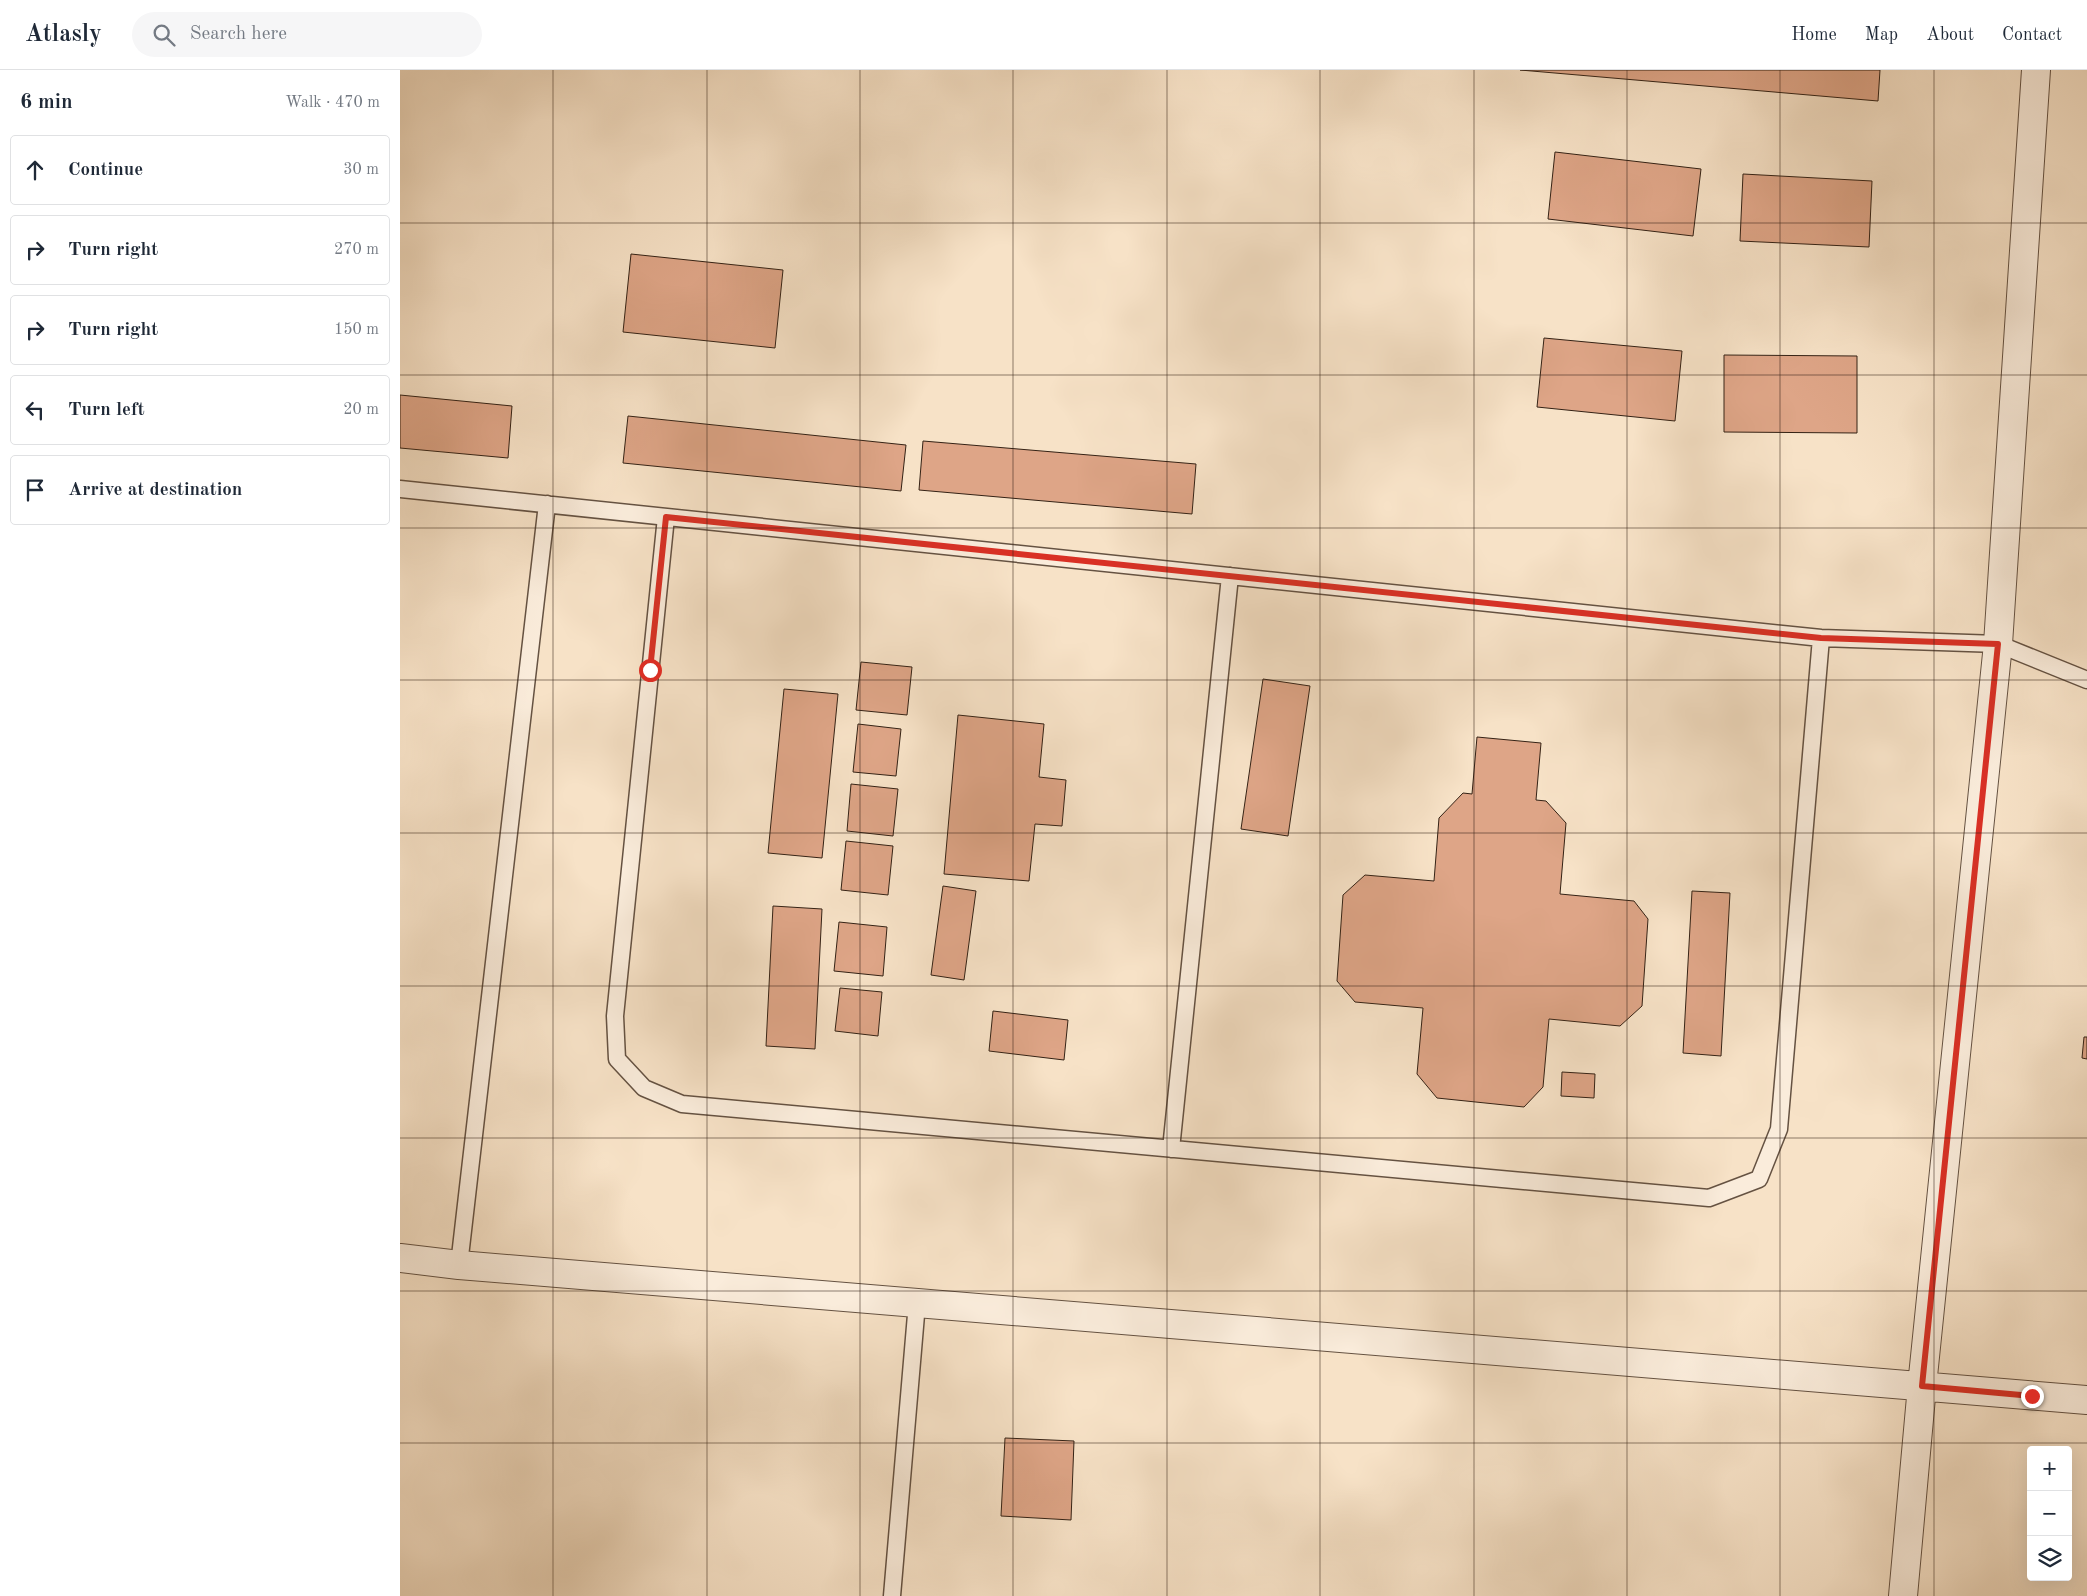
<!DOCTYPE html>
<html lang="en">
<head>
<meta charset="utf-8">
<style>
	body { margin:0; font-family:"Old Standard TT",serif; background:#f6f6f7; color:#1f2937 }
	.controls { position:absolute; right:15px; bottom:15px; display:grid; overflow:hidden; border-radius:5px; box-shadow:0 5px 20px #0002 }
	.controls button { width:45px; height:45px; display:grid; place-items:center; padding:0; border:0; border-bottom:1px solid #e0e1e3; background:#fff; color:#1f2937; font:25px sans-serif }
	.stop { position:absolute; width:15px; height:15px; margin:-11px; border:4px solid #d93025; border-radius:50%; background:#fff }
	.stop.end { background:#d93025; border-color:#fff; box-shadow:0 1px 5px #0008 }
	.list { margin:0; padding:0; list-style:none }
	h2 { display:flex; justify-content:space-between; align-items:center; height:65px; margin:0; padding:0 20px; font-size:21px }
	h2 small { font-size:16px; font-weight:400; color:#747a83 }
	.list li { display:grid; grid-template-columns:32px 1fr auto; gap:15px; align-items:center; box-sizing:border-box; height:70px; margin:0 10px 10px; padding:0 10px; border:1px solid #e0e1e3; border-radius:5px }
	.list b { display:block; font-size:19px; white-space:nowrap }
	.list em { font-size:16px; font-style:normal; color:#747a83 }
	.icon { flex:none; width:28px; height:28px; fill:none; stroke:currentColor; stroke-width:2; stroke-linecap:round; stroke-linejoin:round }
	.map { position:relative; flex:none; width:1687px; height:1526px; overflow:hidden }
	header { display:flex; align-items:center; gap:30px; box-sizing:border-box; height:70px; padding:0 25px; background:#fff; border-bottom:1px solid #e0e1e3 }
	header strong { font-size:24px }
	nav { display:flex; gap:28px; margin-inline-start:auto; font-size:18px }
	.search { width:350px; height:45px; background:#f6f6f7; display:flex; align-items:center; gap:12px; box-sizing:border-box; padding:0 18px; border-radius:28px; color:#747a83; font-size:19px }
	main { display:flex }
	aside { flex:1; background:#fff }
	.map>svg:first-child { display:block }
	.building { fill:#dea587; stroke:#342215 }
	.lines { fill:none; stroke-linecap:round; stroke-linejoin:round }
	.lane-casing { stroke:#655242; stroke-width:19 }
	.street-casing { stroke:#655242; stroke-width:30 }
	.lane { stroke:#faecdb; stroke-width:16 }
	.street { stroke:#faecdb; stroke-width:28 }
	.route { stroke:#d93025; stroke-width:6 }
	.grid { fill:none; stroke:#342215; stroke-width:1; stroke-opacity:0.55 }
</style>
</head>
<body>
<header>
<strong>Atlasly</strong>
<div class="search"><svg class="icon" aria-label="search" viewBox="0 0 24 24"><circle cx="10" cy="10" r="6"/><path d="M15 15l6 6"/></svg>Search here</div>
<nav><a>Home</a><a>Map</a><a>About</a><a>Contact</a></nav>
</header>
<main>
<aside>
<h2>6 min<small>Walk · 470 m</small></h2>
<ul class="list">
<li><svg class="icon" aria-label="ahead" viewBox="0 0 24 24"><path d="M12 20V5M6 11l6-6 6 6"/></svg><div><b>Continue</b></div><em>30 m</em></li>
<li><svg class="icon" aria-label="right" viewBox="0 0 24 24"><path d="M7 20v-9h11M14 6l5 5-5 5"/></svg><div><b>Turn right</b></div><em>270 m</em></li>
<li><svg class="icon" aria-label="right" viewBox="0 0 24 24"><path d="M7 20v-9h11M14 6l5 5-5 5"/></svg><div><b>Turn right</b></div><em>150 m</em></li>
<li><svg class="icon" aria-label="left" viewBox="0 0 24 24"><path d="M17 20v-9H6M10 6l-5 5 5 5"/></svg><div><b>Turn left</b></div><em>20 m</em></li>
<li><svg class="icon" aria-label="arrive" viewBox="0 0 24 24"><path d="M6 21V4h12l-3 4 3 4H6"/></svg><div><b>Arrive at destination</b></div></li>
</ul>
</aside>
<div class="map">
<svg width="1687" height="1526" viewBox="0 0 1687 1526">
	<rect width="100%" height="100%" fill="#f7e2c7"/>
	<filter id="stains"><feTurbulence type="fractalNoise" baseFrequency=".004" numOctaves="4"/><feColorMatrix values="0 0 0 0 .2 0 0 0 0 .09 0 0 0 0 .02 0 0 0 .5 -.17"/></filter>
	<radialGradient id="worn" r=".72"><stop offset=".6" stop-color="#630" stop-opacity="0"/><stop offset="1" stop-color="#630" stop-opacity=".3"/></radialGradient>
	<!-- building -->
	<path class="building" d="M1120,0H1480L1478,31Z
		M1155,82L1301,99L1293,166L1148,149Z
		M1343,104L1472,111L1469,177L1340,171Z
		M231,184L383,200L375,278L223,262Z
		M1144,268L1282,281L1275,351L1137,337Z
		M1324,285L1457,286V363L1324,362Z
		M0,325L112,336L108,388L0,378Z
		M228,346L506,375L501,421L223,393Z
		M523,371L796,394L792,444L519,420Z
		M461,592L512,597L507,645L456,640Z
		M863,609L910,616L888,766L841,759Z
		M384,619L438,624L422,788L368,783Z
		M558,645L644,654L639,707L666,710L662,756L635,754L629,811L544,804Z
		M458,654L501,659L496,706L453,702Z
		M1077,667L1141,673L1136,730L1146,731L1166,753L1160,824L1234,831L1248,849L1242,936L1220,956L1149,949L1143,1017L1124,1037L1037,1028L1017,1004L1023,938L955,932L937,911L943,825L965,805L1034,811L1039,748L1063,723L1072,724Z
		M451,714L498,719L493,766L447,761Z
		M446,771L493,776L488,825L441,820Z
		M543,816L576,821L564,910L531,905Z
		M1292,821L1330,823L1321,986L1283,983Z
		M373,836L422,839L415,979L366,976Z
		M439,852L487,857L483,906L434,901Z
		M440,918L482,922L478,966L435,961Z
		M593,941L668,950L664,990L589,981Z
		M1684,967H1687V989L1682,988Z
		M1162,1002L1195,1004L1194,1028L1161,1026Z
		M605,1368L674,1371L671,1450L601,1446Z"/>
	<g class="lines">
		<defs>
			<path id="lane" d="M0,419L1421,568L1598,574L1687,610
				M266,447L215,946L217,989L244,1018L282,1034L1309,1128L1359,1109L1379,1059L1421,568
				M771,1079L830,506
				M59,1195L147,434
				M492,1526L517,1233"/>
			<path id="street" d="M0,1188L59,1195L1687,1330
				M1503,1526L1522,1316L1598,574L1636,0"/>
		</defs>
		<!-- lane casing -->
		<use href="#lane" class="lane-casing"/>
		<!-- street casing -->
		<use href="#street" class="street-casing"/>
		<!-- lane -->
		<use href="#lane" class="lane"/>
		<!-- street -->
		<use href="#street" class="street"/>
	</g>
	<g class="lines">
		<!-- route -->
		<path class="route" d="M250,600L266,447L1421,568L1598,574L1522,1316L1632,1326"/>
	</g>
	<!-- grid -->
	<path class="grid" d="M153,0V1526M307,0V1526M460,0V1526M613,0V1526M767,0V1526M920,0V1526M1074,0V1526M1227,0V1526M1380,0V1526M1534,0V1526M0,153H1687M0,305H1687M0,458H1687M0,610H1687M0,763H1687M0,916H1687M0,1068H1687M0,1221H1687M0,1373H1687"/>
	<rect width="100%" height="100%" filter="url(#stains)"/>
	<rect width="100%" height="100%" fill="url(#worn)"/>
</svg>
<div class="controls">
<button>+</button>
<button>−</button>
<button><svg class="icon" aria-label="layers" viewBox="0 0 24 24"><path d="M12 4l9 5-9 5-9-5zM3 14l9 5 9-5"/></svg></button>
</div>
<div class="stop" style="left:250px;top:600px"></div>
<div class="stop end" style="left:1632px;top:1326px"></div>
</div>
</main>
</body>
</html>
